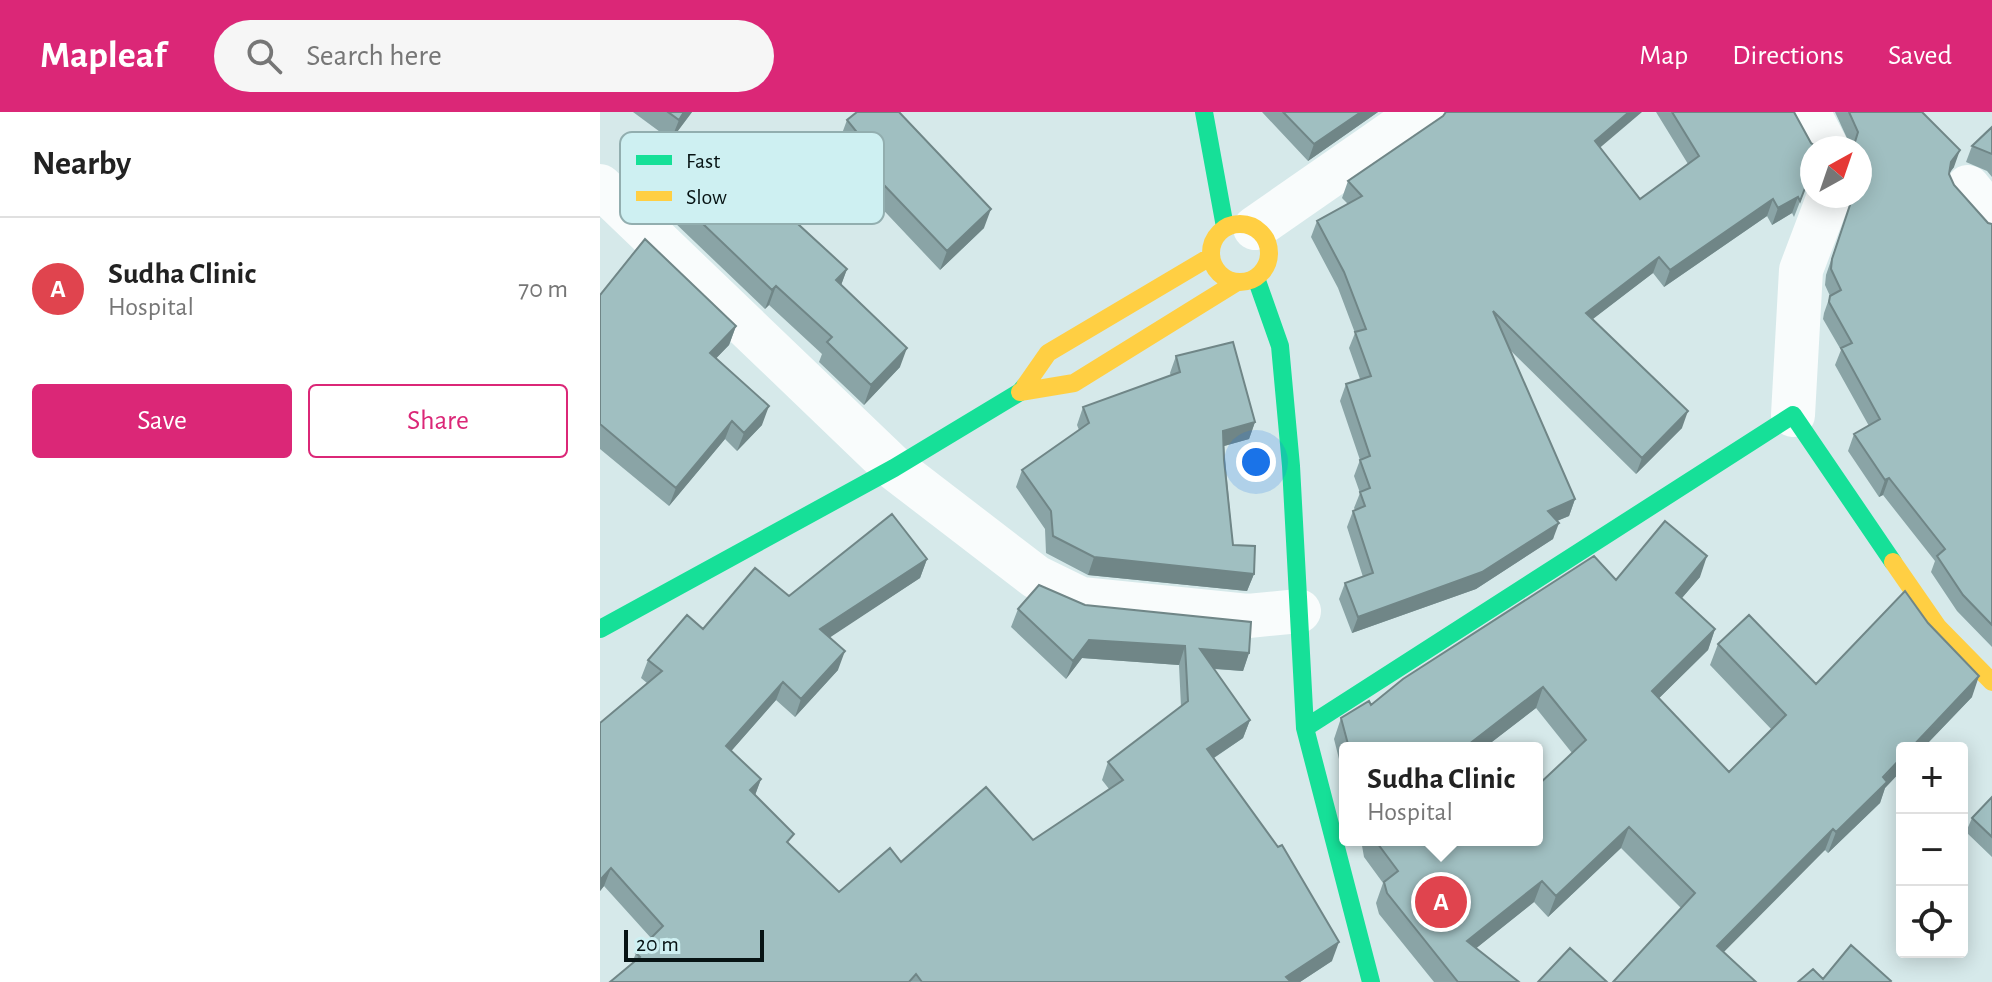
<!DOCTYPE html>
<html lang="en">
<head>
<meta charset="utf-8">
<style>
	body { margin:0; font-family:"Alegreya Sans",sans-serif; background:#f6f6f6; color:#222 }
	.controls { position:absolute; right:24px; bottom:24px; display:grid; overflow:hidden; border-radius:8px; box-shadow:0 4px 20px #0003 }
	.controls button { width:72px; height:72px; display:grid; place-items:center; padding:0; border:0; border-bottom:2px solid #e0e0e0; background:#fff; color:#222; font:40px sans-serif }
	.compass { position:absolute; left:1200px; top:24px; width:72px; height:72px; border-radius:50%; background:#fff; box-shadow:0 4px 20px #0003; rotate:40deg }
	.scale { position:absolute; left:24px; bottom:20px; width:140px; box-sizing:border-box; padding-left:8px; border:4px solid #071314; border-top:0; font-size:22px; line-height:28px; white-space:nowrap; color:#071314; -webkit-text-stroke:6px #cef0f2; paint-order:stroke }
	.you { position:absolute; left:656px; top:350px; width:28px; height:28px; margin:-20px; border:6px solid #fff; border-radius:50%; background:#1a73e8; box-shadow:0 0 0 12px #1a73e833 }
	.badge { display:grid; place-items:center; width:52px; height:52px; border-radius:50%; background:#db2777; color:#fff; font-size:26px; font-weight:700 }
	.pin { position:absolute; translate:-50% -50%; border:4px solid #fff; box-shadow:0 2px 8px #0006 }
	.popup { position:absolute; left:739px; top:630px; width:204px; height:104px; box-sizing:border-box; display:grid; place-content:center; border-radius:8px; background:#fff; filter:drop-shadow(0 2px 6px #0005); font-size:26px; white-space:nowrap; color:#767676 }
	.popup b { font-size:30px; color:#222 }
	.popup::after { content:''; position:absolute; left:50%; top:100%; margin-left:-16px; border:16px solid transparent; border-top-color:#fff }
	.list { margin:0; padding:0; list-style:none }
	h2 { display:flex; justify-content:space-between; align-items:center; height:104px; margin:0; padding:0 32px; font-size:34px }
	h2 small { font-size:26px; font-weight:400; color:#767676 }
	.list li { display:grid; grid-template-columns:52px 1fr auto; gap:24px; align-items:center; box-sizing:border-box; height:144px; padding:0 32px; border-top:2px solid #e0e0e0 }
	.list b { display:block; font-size:30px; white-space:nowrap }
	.list p { margin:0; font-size:26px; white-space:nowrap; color:#767676 }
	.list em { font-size:26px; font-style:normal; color:#767676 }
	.actions { display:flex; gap:16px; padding:24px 32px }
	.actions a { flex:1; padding:18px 0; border:2px solid #db2777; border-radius:8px; text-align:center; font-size:28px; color:#db2777 }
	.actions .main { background:#db2777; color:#fff }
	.icon { flex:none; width:44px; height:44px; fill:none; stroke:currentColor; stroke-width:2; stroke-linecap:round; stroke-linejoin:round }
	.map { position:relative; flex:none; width:1392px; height:870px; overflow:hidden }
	header { display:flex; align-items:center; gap:48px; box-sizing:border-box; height:112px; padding:0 40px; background:#db2777; color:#fff }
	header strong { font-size:38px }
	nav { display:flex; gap:44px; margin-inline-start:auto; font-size:28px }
	.search { width:560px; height:72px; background:#f6f6f6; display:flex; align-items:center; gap:20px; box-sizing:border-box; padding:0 28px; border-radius:44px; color:#767676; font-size:30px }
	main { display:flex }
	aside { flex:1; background:#fff }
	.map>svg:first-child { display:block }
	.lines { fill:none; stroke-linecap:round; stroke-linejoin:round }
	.street { stroke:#f9fcfc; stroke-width:44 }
	.fast { stroke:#16e098; stroke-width:18 }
	.slow { stroke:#ffcf43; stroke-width:18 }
	.wall { fill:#8aa4a6 }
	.shaded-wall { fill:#708687 }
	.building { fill:#a0bfc1; stroke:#708687; stroke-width:2 }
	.key { fill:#cef0f2; stroke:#92aeaf; stroke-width:2 }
	.key-label { font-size:22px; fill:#071314 }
</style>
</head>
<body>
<header>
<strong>Mapleaf</strong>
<div class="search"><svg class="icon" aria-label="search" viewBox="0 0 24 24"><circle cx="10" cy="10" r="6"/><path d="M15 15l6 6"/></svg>Search here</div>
<nav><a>Map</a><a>Directions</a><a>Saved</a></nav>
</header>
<main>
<aside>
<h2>Nearby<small></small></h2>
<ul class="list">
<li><span class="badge" style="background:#e0444e">A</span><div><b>Sudha Clinic</b><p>Hospital</p></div><em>70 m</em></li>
</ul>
<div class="actions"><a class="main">Save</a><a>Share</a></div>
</aside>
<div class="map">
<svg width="1392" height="870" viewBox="0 0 1392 870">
	<rect width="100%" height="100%" fill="#d6e9ea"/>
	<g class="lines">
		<!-- street -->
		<path class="street" d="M1208,0L1227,36
			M0,74L294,356L436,465L481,487L648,504L699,499
			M1368,75L1392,105
			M655,116L822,0
			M1193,303L1201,158L1229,84"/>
		<!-- fast -->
		<path class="fast" d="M604,0L625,115
			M656,166L680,234L691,354L705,616L771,870
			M0,517L294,356L420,280L425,274
			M705,616L1193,303L1293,450"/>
		<!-- slow -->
		<path class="slow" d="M611 141a29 29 0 1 1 58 0a29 29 0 1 1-58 0Z
			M425,274L448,241L610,145
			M420,280L474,271L637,170
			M1293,450L1338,515L1392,570"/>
	</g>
	<!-- wall -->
	<path class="wall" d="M33,0H92L71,28Z
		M662,0H778L708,49Z
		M1056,0H1194L1206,74L1194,105L1192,101L1172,113L1167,104L1064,175L1053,161L992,207L1082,316L1036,362L910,238L975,387L969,404L957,409L953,427L876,477L752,521L739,487L745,471L763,465L747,415L753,399L755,398L754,396L760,381L754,364L760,348L740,289L746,272L760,267L749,236L755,221L738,176L711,125L717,109L748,92L742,86L748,69L843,4L1000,36L1040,87L1088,52Z
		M1235,0H1322L1354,55L1349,61L1354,73L1388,111L1392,112V535L1357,499L1331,460L1335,449L1283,383L1279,385L1248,339L1254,322L1269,314L1235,253L1241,238L1223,207L1224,201L1230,184L1225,173L1226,163L1253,84H1260V36L1251,35Z
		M247,8L384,116L340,158L255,68L260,52L240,27Z
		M1392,15V65L1387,59L1366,50L1372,34Z
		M79,89L182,107L247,157L241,173L300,255L264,293L219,250L222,242L169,193L165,197L72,108Z
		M0,183L136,214L129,233L116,246L162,313L137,339L125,327L69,394L0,337Z
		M576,244L655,310L649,327L624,334L633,433L654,462L647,479L488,463L446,441L445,417L416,375L422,358L479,318L477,313L483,295L571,264L570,261Z
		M327,447L320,466L229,525L238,558L195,605L176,588L131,639L161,667L155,683L190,733L239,780L301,750L433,728L509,677L502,668L508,650L581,595L579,553L482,546L466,567L411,515L418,497L485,493L649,541L643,559L614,557L650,608L643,626L614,646L732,849L700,870H10L32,851L36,841L51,826L4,774L0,779V611L47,571L41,566L48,548L103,517L189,484Z
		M1100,465L1082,486L1115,517L1108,538L1059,586L1129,660L1172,618L1110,553L1118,532L1216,572L1372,585L1285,676L1280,691L1228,741L1225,738L1013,870L1081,796L1021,736L948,805L934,790L876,836L919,870H834L779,802L776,791L783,771L764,745L761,728H937L972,641L936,596L884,636H745V671L734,627L741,606L771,593L1016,468Z
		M1392,685V745L1366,720L1372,706Z"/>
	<!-- shaded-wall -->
	<path class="shaded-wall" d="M84,0H92L71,28L79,8Z
		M761,0H778L708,49L714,32Z
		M1029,0H1042L989,45L995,29Z
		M1360,38L1354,55L1345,67L1351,50Z
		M1212,58V69L1206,74L1194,105Z
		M1198,85L1192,101L1172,113L1178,96Z
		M1173,87L1167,104L1064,175L1070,158Z
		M391,97L384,116L340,158L347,139Z
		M1059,145L1053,161L980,217L986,201Z
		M247,157L240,176L236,168Z
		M176,174L169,193L165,197L172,178Z
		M136,214L129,233L104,259L110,241Z
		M307,236L300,255L264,293L271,273Z
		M169,294L162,313L137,339L144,321Z
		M1088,299L1082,316L1036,362L1042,346Z
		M132,309L125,327L69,394L76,376Z
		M655,310L649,327L617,336L623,319Z
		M1289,366L1283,383L1279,385L1285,368Z
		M975,387L969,404L942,415L948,399Z
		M959,411L953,427L876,477L752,521L758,505Z
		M1107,444L1100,465L1068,502L1076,481Z
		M494,445L654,462L647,479L488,463Z
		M327,447L320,466L214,536L220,517Z
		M1115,517L1108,538L1045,600L1052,579Z
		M489,528L585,534L579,553L482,546L466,567L473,549Z
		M600,537L649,541L643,559L593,555Z
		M245,539L238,558L195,605L201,587Z
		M1379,564L1372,585L1323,636H1311Z
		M183,570L176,588L119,653L126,634Z
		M943,575L936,596L884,636H864Z
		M650,608L643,626L600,655L607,637Z
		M1302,645V658L1285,676L1280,691L1228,741L1236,720Z
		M161,667L154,686L150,678Z
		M1029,715L1021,736L948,805L956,784Z
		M1233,717L1225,738L1109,855L1117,834Z
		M11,756L4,774L0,779V768Z
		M942,769L934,790L859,850L867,829Z
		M739,830L732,849L700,870H684L686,865Z"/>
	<!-- building -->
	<path class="building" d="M68,0H84L79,8Z
		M257,0H299L391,97L347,139L262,50L272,39L247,8Z
		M683,0H761L714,32Z
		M846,0H1029L995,29L1040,87L1099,44L1072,0H1194L1211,31L1218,36H1212V58L1200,89L1198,85L1178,96L1173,87L1070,158L1059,145L986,201L1088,299L1042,346L893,199L975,387L948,399L959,411L882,460L758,505L745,471L773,461L753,399L765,394L760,380L770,376L760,348L770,344L746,272L771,264L755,220L766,217L744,160L717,109L762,84L748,69L843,4Z
		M1249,0H1322L1360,38L1351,50L1349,62L1354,73L1388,111L1392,112V513L1363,483L1337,444L1345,437L1289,366L1285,368L1254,322L1280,307L1241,236L1252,231L1229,190L1230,184L1241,178L1231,157L1232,147L1253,84H1260V36H1249L1254,33L1258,20Z
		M1392,15V42L1372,34Z
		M115,48L182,107L187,102L247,157L236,168L307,236L271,273L227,230L232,225L176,174L172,178L79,89Z
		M45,127L136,214L110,241L169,294L144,321L132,309L76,376L0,312V183Z
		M633,230L655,310L623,319L624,348L633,433L655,434L654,462L494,445L453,424L451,399L422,358L489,311L483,295L580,260L576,244Z
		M292,402L327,447L220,517L245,539L201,587L183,570L126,634L161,667L150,678L194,722L187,730L239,780L290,736L301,750L386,675L433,728L523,668L508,650L588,589L585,534L489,528L473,549L418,497L439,473L485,493L651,510L649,541L600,537L650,608L607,637L678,735L682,733L739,830L686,865L691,870H322L316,862L309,870H10L40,845L36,841L63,814L11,756L0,768V611L62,559L48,548L87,503L103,517L155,456L189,484Z
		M1065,409L1107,444L1076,481L1115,517L1052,579L1129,660L1186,603L1118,532L1149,503L1216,572L1305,479L1328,511L1379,564L1311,636H1302V645L1283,665L1287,670L1236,720L1233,717L1117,834L1156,870H1013L1095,781L1029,715L956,784L942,769L867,829L919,870H858L787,781L784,770L798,759L775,728H937V674L986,628L943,575L864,636H749L741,606L769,589L771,593L803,567L994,444L1016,468Z
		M1392,685V725L1372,706Z
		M1251,833L1291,869L1290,870H1198L1213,857L1223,867Z
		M970,836L1007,870H938Z"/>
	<!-- legend -->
	<rect x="20" y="20" width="264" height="92" rx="12" class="key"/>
	<rect x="36" y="43" width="36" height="10" fill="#16e098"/>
	<rect x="36" y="79" width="36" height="10" fill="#ffcf43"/>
	<g class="key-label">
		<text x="86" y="56">Fast</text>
		<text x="86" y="92">Slow</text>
	</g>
</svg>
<div class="controls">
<button>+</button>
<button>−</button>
<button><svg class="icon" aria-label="locate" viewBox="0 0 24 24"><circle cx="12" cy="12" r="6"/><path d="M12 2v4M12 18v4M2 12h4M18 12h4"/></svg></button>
</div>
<svg class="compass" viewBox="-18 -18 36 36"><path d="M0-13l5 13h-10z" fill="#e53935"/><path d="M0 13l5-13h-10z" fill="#767676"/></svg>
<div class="scale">20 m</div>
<div class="you"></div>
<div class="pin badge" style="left:841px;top:790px;background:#e0444e">A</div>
<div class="popup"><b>Sudha Clinic</b>Hospital</div>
</div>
</main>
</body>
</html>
